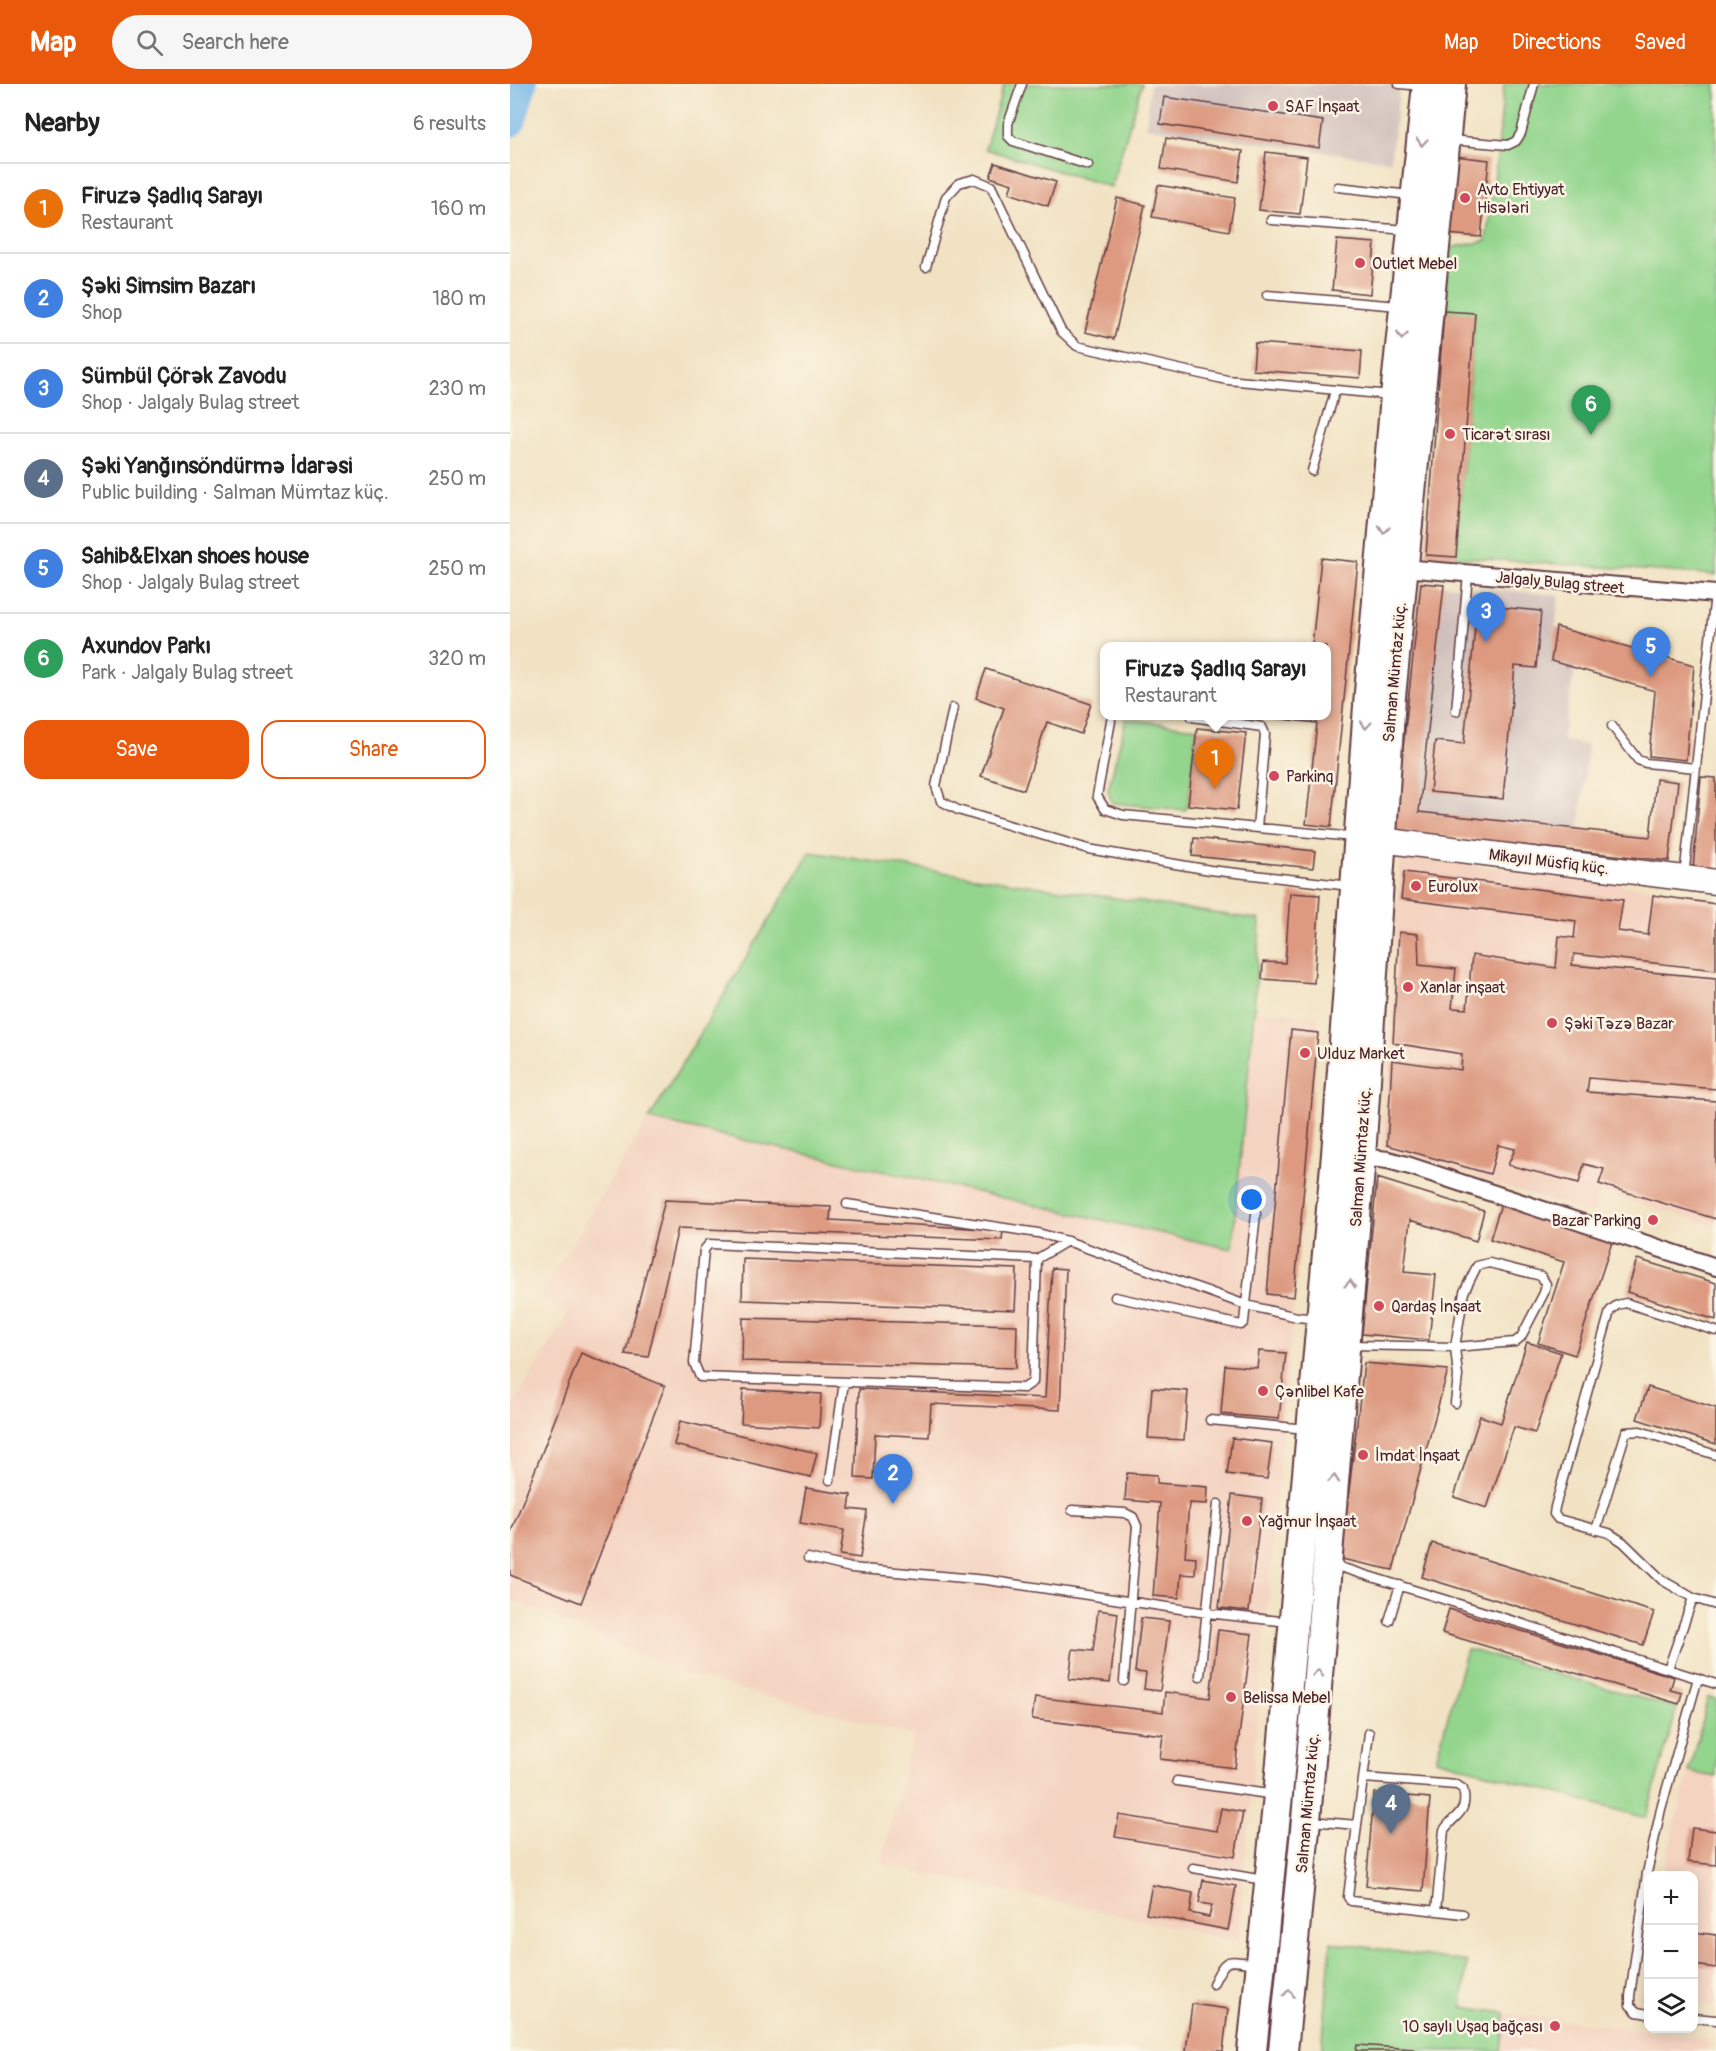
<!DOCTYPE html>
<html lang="en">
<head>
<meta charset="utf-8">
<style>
	body { margin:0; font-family:Pangolin,sans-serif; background:#f6f6f6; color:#222 }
	.controls { position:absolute; right:18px; bottom:18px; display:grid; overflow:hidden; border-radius:12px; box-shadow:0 3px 15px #0003 }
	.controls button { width:54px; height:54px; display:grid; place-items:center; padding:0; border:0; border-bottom:2px solid #e0e0e0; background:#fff; color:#222; font:30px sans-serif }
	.you { position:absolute; left:742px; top:1116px; width:21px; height:21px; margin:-15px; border:4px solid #fff; border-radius:50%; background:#1a73e8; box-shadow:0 0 0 9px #1a73e833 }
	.badge { display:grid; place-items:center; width:39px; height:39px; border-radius:50%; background:#ea580c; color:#fff; font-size:20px; font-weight:700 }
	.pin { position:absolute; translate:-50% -50px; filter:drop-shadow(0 2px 3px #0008) }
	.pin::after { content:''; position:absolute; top:32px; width:21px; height:18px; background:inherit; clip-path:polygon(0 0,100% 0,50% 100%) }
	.popup { position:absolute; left:590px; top:558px; width:231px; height:78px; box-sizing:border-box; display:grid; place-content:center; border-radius:12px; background:#fff; filter:drop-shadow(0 2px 4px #0005); font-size:20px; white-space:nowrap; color:#767676 }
	.popup b { font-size:22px; color:#222 }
	.popup::after { content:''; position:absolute; left:50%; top:100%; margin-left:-12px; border:12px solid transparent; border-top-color:#fff }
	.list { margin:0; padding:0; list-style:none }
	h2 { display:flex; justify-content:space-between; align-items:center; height:78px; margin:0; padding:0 24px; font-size:26px }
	h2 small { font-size:20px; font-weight:400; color:#767676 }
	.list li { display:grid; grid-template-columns:39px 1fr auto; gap:18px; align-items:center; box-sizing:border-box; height:90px; padding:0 24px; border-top:2px solid #e0e0e0 }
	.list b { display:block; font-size:22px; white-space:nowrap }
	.list p { margin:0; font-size:20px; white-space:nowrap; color:#767676 }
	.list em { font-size:20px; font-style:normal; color:#767676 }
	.actions { display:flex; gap:12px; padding:18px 24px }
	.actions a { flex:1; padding:14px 0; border:2px solid #ea580c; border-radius:18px; text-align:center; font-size:21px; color:#ea580c }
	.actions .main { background:#ea580c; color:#fff }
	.icon { flex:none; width:33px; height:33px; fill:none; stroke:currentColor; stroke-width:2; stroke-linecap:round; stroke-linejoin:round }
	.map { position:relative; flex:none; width:1206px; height:1967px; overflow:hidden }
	header { display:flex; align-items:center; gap:36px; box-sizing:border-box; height:84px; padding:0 30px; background:#ea580c; color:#fff }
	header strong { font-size:28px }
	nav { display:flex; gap:33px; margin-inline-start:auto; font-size:21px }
	.search { width:420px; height:54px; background:#f6f6f6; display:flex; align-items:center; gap:15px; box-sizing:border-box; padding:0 21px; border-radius:33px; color:#767676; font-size:22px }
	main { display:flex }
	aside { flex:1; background:#fff }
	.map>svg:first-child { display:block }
	.built { fill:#f4d3c1 }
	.industrial { fill:#d0c0bc }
	.green { fill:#93d58d; stroke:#6e7a5c; stroke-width:1.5 }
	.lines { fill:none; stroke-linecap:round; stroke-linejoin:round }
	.river { stroke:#76b8eb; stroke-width:32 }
	.building { fill:#dd9a81 }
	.service-casing { stroke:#633c42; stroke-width:11 }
	.minor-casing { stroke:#633c42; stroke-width:20 }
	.secondary-casing { stroke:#633c42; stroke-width:27 }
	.trunk-casing { stroke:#633c42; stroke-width:32 }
	.service { stroke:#fff; stroke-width:8 }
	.minor { stroke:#fff; stroke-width:16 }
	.secondary { stroke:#fff; stroke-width:24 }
	.trunk { stroke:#fff; stroke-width:28 }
	.oneway { stroke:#ae9aa0 }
	.poi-dot { fill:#d1495b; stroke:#fcf5e5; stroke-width:2 }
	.labels { text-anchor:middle; stroke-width:5; stroke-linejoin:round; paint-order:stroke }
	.poi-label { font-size:16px; fill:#4a1f2b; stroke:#fcf5e5; text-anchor:start }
	.street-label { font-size:16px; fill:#4a1f2b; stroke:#fcf5e5 }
</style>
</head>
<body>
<header>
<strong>Map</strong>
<div class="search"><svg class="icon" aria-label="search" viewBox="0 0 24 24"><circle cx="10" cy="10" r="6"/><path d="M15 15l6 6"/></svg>Search here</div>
<nav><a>Map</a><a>Directions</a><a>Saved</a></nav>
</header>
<main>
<aside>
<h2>Nearby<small>6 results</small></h2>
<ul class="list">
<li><span class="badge" style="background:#e8710a">1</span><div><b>Firuzə Şadlıq Sarayı</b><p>Restaurant</p></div><em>160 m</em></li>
<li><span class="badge" style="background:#3f7fe0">2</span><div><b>Şəki Simsim Bazarı</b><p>Shop</p></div><em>180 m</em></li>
<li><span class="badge" style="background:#3f7fe0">3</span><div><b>Sümbül Çörək Zavodu</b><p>Shop · Jalgaly Bulag street</p></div><em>230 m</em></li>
<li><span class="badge" style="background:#5c6f8a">4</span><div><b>Şəki Yanğınsöndürmə İdarəsi</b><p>Public building · Salman Mümtaz küç.</p></div><em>250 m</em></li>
<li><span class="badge" style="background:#3f7fe0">5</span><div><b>Sahib&amp;Elxan shoes house</b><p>Shop · Jalgaly Bulag street</p></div><em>250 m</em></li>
<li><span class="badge" style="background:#2e9e5b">6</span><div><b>Axundov Parkı</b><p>Park · Jalgaly Bulag street</p></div><em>320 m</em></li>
</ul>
<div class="actions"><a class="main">Save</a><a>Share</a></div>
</aside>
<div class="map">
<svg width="1206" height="1967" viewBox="0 0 1206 1967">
	<rect width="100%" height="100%" fill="#fcf5e5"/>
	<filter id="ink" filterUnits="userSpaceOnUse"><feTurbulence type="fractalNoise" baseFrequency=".0167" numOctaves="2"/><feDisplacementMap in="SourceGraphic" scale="12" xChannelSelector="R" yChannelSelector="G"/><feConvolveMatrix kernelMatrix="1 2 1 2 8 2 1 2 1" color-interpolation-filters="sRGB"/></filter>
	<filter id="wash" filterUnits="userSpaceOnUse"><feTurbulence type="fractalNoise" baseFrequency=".008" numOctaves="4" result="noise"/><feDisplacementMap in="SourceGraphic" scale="24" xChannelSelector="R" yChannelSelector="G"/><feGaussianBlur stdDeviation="1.35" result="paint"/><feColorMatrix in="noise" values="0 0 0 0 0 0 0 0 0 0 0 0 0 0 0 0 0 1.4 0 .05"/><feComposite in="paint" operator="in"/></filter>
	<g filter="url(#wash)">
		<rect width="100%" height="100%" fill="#f1e2c3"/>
		<!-- built -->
		<path class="built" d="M890,772L1206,813V1142L1090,1108L1082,1130L871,1064Z
			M744,926L809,932L728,1857L371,1780L403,1651L171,1589L0,1514V1326L58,1230L29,1213L139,1035L721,1164Z
			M1179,1688L1206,1693V1923L1184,1921V1792H1153L1158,1766Z
			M1138,1868V1917L1129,1916Z
			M995,1929L1198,1954L1196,1967H991Z"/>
		<!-- industrial -->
		<path class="industrial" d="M640,0H890L880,77L636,43Z
			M934,501L1049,511L1041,577L1065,584L1052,657L1078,661L1069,745L909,728Z"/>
		<!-- green -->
		<path class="green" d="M494,0H632L601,103L475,65Z
			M994,0H1206V491L946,473L965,230L934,227L939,164L976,157L988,66Z
			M616,635L687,644L678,721L675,726L602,719L598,706Z
			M300,768L750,836L744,926L722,1165L139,1035Z
			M957,1565L1167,1624L1136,1734L926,1675Z
			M1198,1613L1206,1615V1693L1179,1688Z
			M821,1858L957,1878L952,1923L995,1929L991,1967H812Z"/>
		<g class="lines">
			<!-- river -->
			<path class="river" d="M0,37L11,0"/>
		</g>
		<g id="blocks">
			<!-- building -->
			<path class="building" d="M654,13L813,37L809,64L650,40Z
				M656,54L733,67L728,98L651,85Z
				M756,68L797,73L790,130L749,126Z
				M944,72L979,76L971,153L936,150Z
				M485,79L546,98L538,122L499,109L502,100L480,93Z
				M648,101L725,114L719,147L642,133Z
				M607,114L635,121L604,255L575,248Z
				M827,156L865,159L860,210L822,206Z
				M934,227L965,229L946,473L916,471Z
				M745,259L852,267L850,294L743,286Z
				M811,474L848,478L821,743L796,740L807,639L752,633V632H816V562H802Z
				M911,499L934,501L909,728L1140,753L1146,695L1168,698L1159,777L884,747Z
				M967,521L1031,527L1026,584L1005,582L993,715L920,708L925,657L954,660Z
				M1046,543L1184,581L1176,676L1139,672L1145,607L1041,577Z
				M476,585L581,620L571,650L537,638L514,706L471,692L494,624L466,614Z
				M687,644L736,649L727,726L678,721Z
				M1191,693L1206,694V788L1183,785Z
				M684,754L805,767L803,784L682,772Z
				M894,788L1113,816L1108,847L1138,851L1143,811L1206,820V886L1064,870L1062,881L1206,894V1005L1079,994L1077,1008L1206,1017V1135L1089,1100L1094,1085L1074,1080L1069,1099L998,1081L1005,1065L988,1061L980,1090L877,1061L882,976L951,986L952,970L883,959L889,848L908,850L909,881L946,885L942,924L957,925L962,871L1046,884L1049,852L1064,854L1066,837L891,815Z
				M780,809L810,811L804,899L752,895L753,878L775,879Z
				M781,946L808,949L784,1213L757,1210Z
				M867,1094L974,1127L966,1157L900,1136L894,1188L926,1191L919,1256L852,1250Z
				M155,1116L321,1123L320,1136L493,1146L492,1156L168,1144L138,1273L115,1270Z
				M991,1120L1103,1155L1065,1271L1028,1259L1054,1178L980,1155Z
				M233,1175L507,1185L505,1226L232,1216Z
				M1127,1175L1206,1199V1236L1117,1208Z
				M542,1184L556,1185L550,1326L421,1320L419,1353L365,1350L363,1395L345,1394L349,1305L535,1314Z
				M233,1234L507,1241L506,1284L232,1277Z
				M1017,1258L1051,1269L1025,1349L1004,1343L977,1424L944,1413L970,1332L991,1339Z
				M749,1267L776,1269L769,1335L711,1330L715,1281L747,1284Z
				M71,1269L155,1302L71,1519L0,1491V1450Z
				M854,1279L938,1286L883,1486L831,1475Z
				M1138,1303L1206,1324V1360L1127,1335Z
				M642,1304L678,1307L674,1356L638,1354Z
				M233,1305L311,1310L309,1344L231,1339Z
				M170,1337L307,1369L301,1393L164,1361Z
				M722,1354L762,1359L757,1395L717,1390Z
				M617,1389L647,1391V1399L698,1403L697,1420L679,1419L675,1472L686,1473L685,1491L671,1490L669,1514L643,1512L650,1419L615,1416Z
				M296,1404L341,1411L339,1425L357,1427L350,1474L330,1471L334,1446L290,1439Z
				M722,1411L752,1415L739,1527L709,1524Z
				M922,1459L1144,1528L1133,1561L912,1493Z
				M939,1525L1164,1593L1160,1606L1172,1609L1169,1620L932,1549Z
				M588,1526L608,1529L600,1599L559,1595L563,1565L583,1567Z
				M631,1534L659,1537L650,1607L634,1605L636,1589L625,1588Z
				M708,1546L742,1550L725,1684L650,1675L653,1651L522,1635L525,1613L653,1628L655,1608L700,1614Z
				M864,1709L920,1714L913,1807L856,1802Z
				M711,1724L733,1728L725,1773L605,1753L609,1731L707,1747Z
				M1182,1744L1206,1747V1781L1178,1778Z
				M693,1796L726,1802L718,1846L636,1830L642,1801L683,1809L680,1829L699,1833L702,1821L689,1819Z
				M1184,1848L1206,1851V1884L1184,1881Z
				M682,1920L718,1925L713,1967H676Z
				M847,1961L904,1965V1967H846Z"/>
		</g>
	</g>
	<g filter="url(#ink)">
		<use href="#blocks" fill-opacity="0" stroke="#633c42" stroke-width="1.5"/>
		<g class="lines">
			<defs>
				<path id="service" d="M512,0L498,40V52L503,57L578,81
					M889,0L912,2
					M940,56L998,61L1006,57L1011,49L1024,0
					M828,103L900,111
					M761,136L898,146
					M416,183L436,113L449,99L464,95L481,102L551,247L567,262L717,296L881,311
					M757,211L889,222
					M802,387L825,307
					M443,624L426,702L431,717L448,726L578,765L700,786L840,802
					M946,627L958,490
					M682,633L752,643L755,650L747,744
					M601,637L587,712L595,725L613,731L843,753
					M1102,642L1128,676L1136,679L1186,684
					M1174,793L1205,510
					M337,1120L528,1149L557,1157L736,1221L787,1233L807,1235
					M527,1175L199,1160L194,1166L184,1279L190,1293L514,1304L523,1298L527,1175L557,1157
					M979,1179L1031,1192L1036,1200L1034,1209L1011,1253L1005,1258L945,1263L954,1208L967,1182Z
					M605,1213L731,1241L734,1238L746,1130
					M1206,1247L1116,1219L1107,1221L1100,1227L1045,1423L1044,1430L1048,1435L1099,1449L1113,1458L1152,1496L1183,1514L1206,1521
					M840,1261L945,1263L948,1292L945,1319
					M700,1336L797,1345
					M320,1396L334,1298
					M562,1426L615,1429L623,1433L627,1442L614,1597
					M1086,1446L1116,1348L1130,1347L1206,1371
					M298,1474L341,1484L477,1496L697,1529L779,1538
					M820,1480L1206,1600
					M879,1537L890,1501
					M1158,1585L1183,1514
					M690,1592L708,1420
					M854,1694L947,1701L953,1705C959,1729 945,1730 934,1746L926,1827
					M667,1697L765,1711
					M801,1737L847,1741L838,1813L841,1817L953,1830
					M847,1741L859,1649
					M683,1784L754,1796
					M703,1900C717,1872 715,1876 746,1880
					M1138,1930L1127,1928L1120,1921V1912L1137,1789L1151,1725L1188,1594
					M1184,1934L1206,1936"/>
				<path id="minor" d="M893,484L1206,510
					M851,1073L878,1076L900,1082L1206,1183"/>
				<path id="secondary" d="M871,756L1206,798"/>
				<path id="trunk" d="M742,1967L768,1711L826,1070L859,608L885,312L917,0
					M773,1967L796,1736L851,1073L881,613L941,0"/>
			</defs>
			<!-- service casing -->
			<use href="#service" class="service-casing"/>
			<!-- minor casing -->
			<use href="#minor" class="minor-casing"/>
			<!-- secondary casing -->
			<use href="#secondary" class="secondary-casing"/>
			<!-- trunk casing -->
			<use href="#trunk" class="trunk-casing"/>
			<!-- service -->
			<use href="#service" class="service"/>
			<!-- minor -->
			<use href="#minor" class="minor"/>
			<!-- secondary -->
			<use href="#secondary" class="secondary"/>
			<!-- trunk -->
			<use href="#trunk" class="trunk"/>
		</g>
		<!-- one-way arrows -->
		<defs><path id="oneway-chevron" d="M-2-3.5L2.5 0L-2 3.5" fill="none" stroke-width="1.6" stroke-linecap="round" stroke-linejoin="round" transform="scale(1.5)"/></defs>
		<g class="oneway">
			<use href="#oneway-chevron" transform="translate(912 58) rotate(95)"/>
			<use href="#oneway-chevron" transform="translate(892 252) rotate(96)"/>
			<use href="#oneway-chevron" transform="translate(874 446) rotate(95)"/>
			<use href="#oneway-chevron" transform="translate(856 641) rotate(95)"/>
			<use href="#oneway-chevron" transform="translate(840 1200) rotate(-85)"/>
			<use href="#oneway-chevron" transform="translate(824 1395) rotate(-85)"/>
			<use href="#oneway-chevron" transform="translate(808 1589) rotate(-85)"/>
			<use href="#oneway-chevron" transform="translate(779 1909) rotate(-84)"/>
		</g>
	</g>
	<!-- markers -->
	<g class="poi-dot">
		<circle cx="763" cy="22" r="6"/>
		<circle cx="955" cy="114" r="6"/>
		<circle cx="850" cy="179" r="6"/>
		<circle cx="940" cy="350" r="6"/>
		<circle cx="764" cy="692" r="6"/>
		<circle cx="906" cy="802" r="6"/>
		<circle cx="898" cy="903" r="6"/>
		<circle cx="1042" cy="939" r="6"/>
		<circle cx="795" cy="969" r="6"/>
		<circle cx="1143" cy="1136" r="6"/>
		<circle cx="869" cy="1222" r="6"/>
		<circle cx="753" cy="1307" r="6"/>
		<circle cx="853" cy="1371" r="6"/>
		<circle cx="737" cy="1437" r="6"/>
		<circle cx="721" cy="1613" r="6"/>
		<circle cx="1045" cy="1942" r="6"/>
	</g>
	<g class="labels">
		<!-- poi labels -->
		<g class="poi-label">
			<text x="775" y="28">SAF İnşaat</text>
			<text x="967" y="111">Avto Ehtiyyat<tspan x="967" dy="18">Hisələri</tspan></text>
			<text x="862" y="185">Outlet Mebel</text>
			<text x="952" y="356">Ticarət sırası</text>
			<text x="776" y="698">Parkinq</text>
			<text x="918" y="808">Eurolux</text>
			<text x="910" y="909">Xanlar inşaat</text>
			<text x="1054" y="945">Şəki Təzə Bazar</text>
			<text x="807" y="975">Ulduz Market</text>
			<text x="1131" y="1142" text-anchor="end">Bazar Parking</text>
			<text x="881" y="1228">Qardaş İnşaat</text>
			<text x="765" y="1313">Çənlibel Kafe</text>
			<text x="865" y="1377">İmdat İnşaat</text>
			<text x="749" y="1443">Yağmur İnşaat</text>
			<text x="733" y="1619">Belissa Mebel</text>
			<text x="1033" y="1948" text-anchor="end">10 saylı Uşaq bağçası</text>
		</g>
		<!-- street labels -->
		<g class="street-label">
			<text transform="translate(1050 498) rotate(5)" y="6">Jalgaly Bulag street</text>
			<text transform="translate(884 588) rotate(-85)" y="6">Salman Mümtaz küç.</text>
			<text transform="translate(1039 777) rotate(7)" y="6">Mikayıl Müsfiq küç.</text>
			<text transform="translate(850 1073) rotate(-86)" y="6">Salman Mümtaz küç.</text>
			<text transform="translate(797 1719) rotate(-85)" y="6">Salman Mümtaz küç.</text>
		</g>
	</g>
</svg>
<div class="controls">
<button>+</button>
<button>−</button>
<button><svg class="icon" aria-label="layers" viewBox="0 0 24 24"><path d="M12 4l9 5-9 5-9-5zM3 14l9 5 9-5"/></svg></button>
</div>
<div class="you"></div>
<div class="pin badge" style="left:705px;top:705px;background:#e8710a">1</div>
<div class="popup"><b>Firuzə Şadlıq Sarayı</b>Restaurant</div>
<div class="pin badge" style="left:383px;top:1420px;background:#3f7fe0">2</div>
<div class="pin badge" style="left:976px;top:558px;background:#3f7fe0">3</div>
<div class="pin badge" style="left:881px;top:1750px;background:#5c6f8a">4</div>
<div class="pin badge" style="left:1141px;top:593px;background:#3f7fe0">5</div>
<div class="pin badge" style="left:1081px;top:351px;background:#2e9e5b">6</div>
</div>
</main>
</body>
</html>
